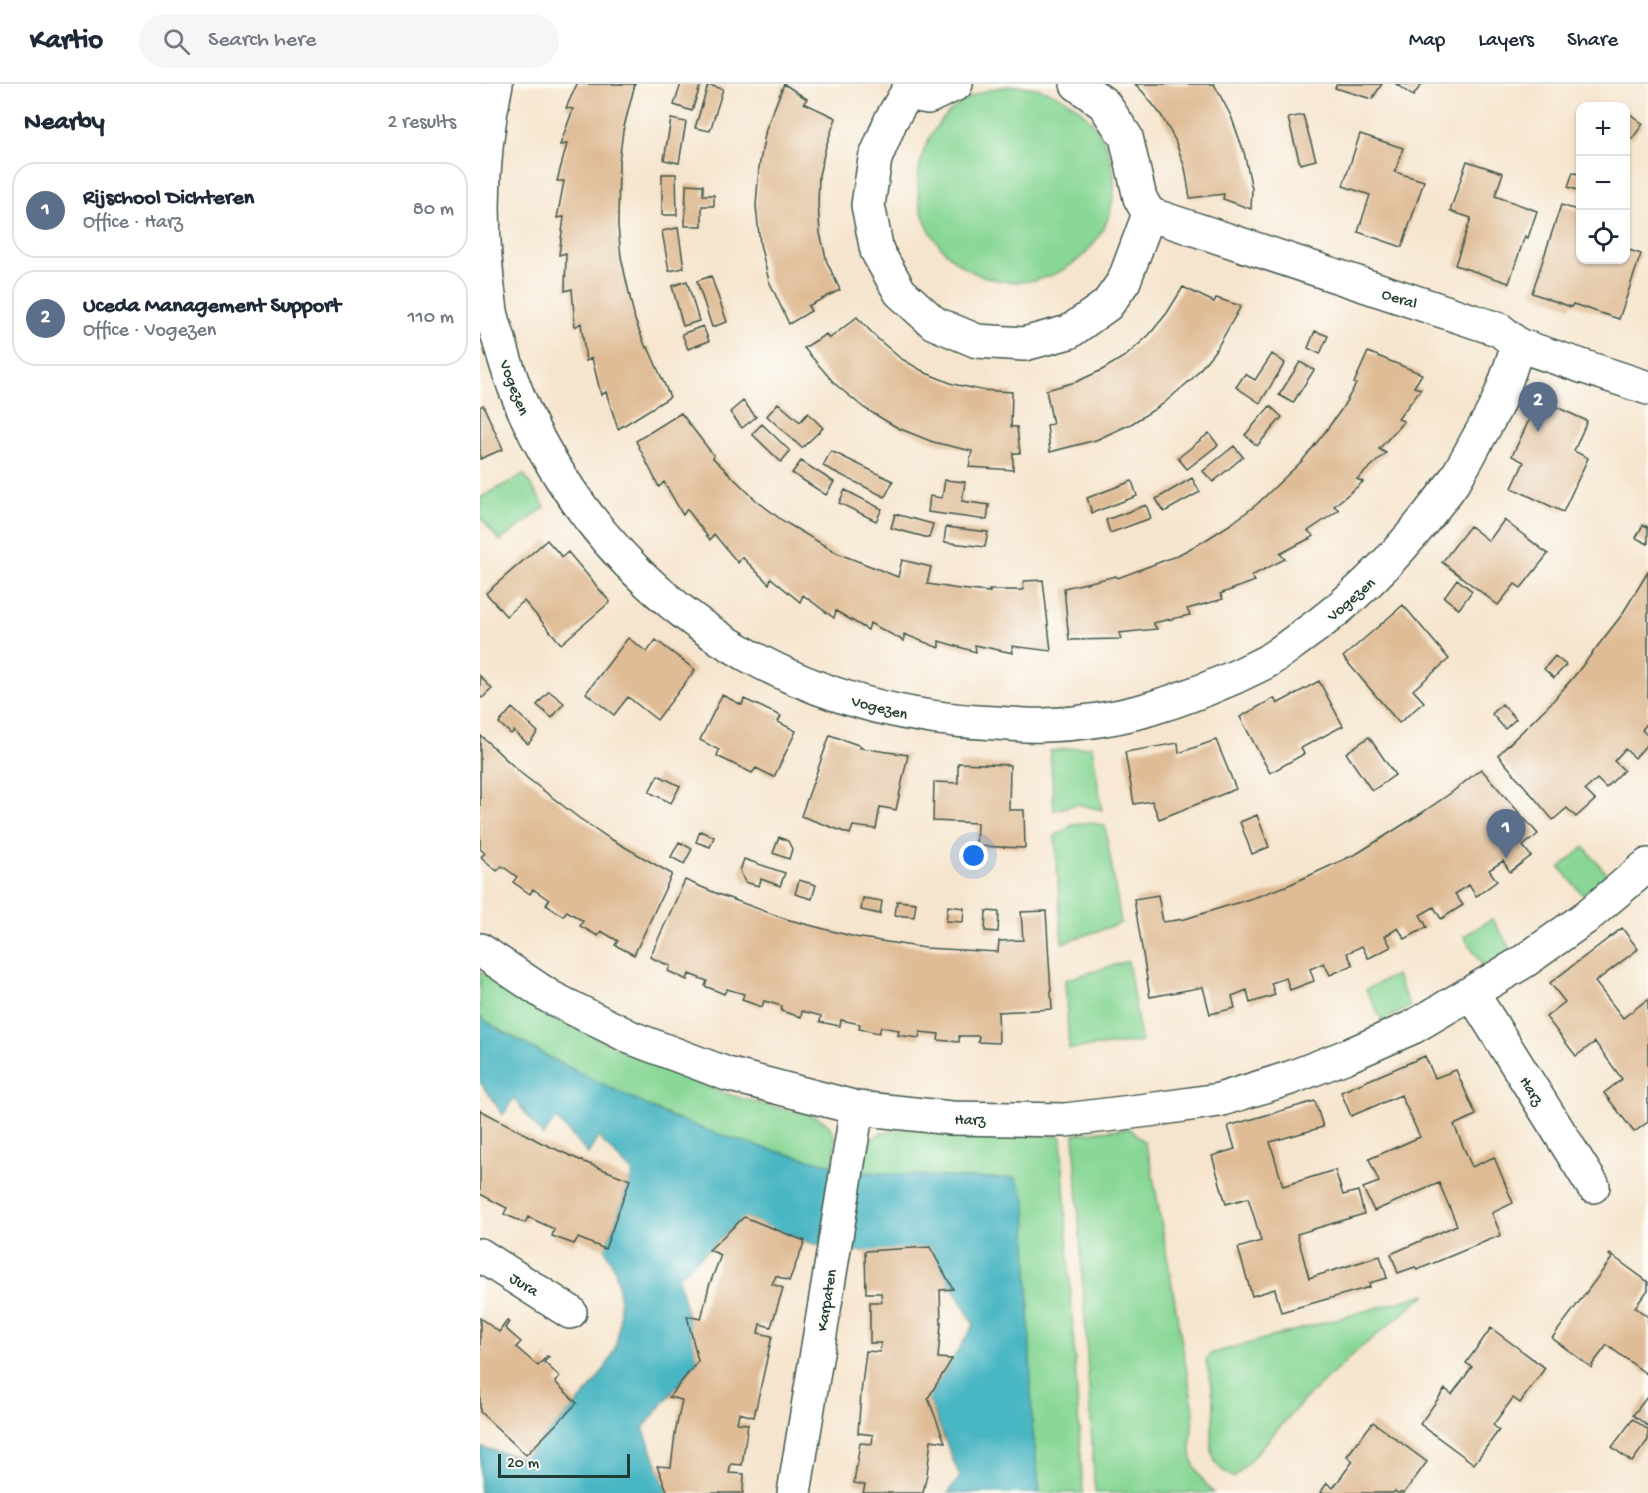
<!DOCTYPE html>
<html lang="en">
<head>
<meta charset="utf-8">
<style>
	body { margin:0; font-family:"Gochi Hand",sans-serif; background:#f6f6f7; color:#1f2937 }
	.controls { position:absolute; right:18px; top:18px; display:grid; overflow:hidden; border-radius:12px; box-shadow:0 2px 4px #0004 }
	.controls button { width:54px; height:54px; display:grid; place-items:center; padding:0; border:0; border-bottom:2px solid #e0e1e3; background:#fff; color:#1f2937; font:30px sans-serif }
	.scale { position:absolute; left:18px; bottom:15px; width:132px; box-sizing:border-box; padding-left:6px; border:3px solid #1f3d34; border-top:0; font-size:16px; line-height:21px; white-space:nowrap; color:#1f3d34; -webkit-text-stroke:4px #fdfcf7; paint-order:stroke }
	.you { position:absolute; left:494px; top:772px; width:21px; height:21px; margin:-15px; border:4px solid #fff; border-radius:50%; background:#1a73e8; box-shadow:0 0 0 9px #1a73e833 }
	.badge { display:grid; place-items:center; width:39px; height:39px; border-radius:50%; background:#b45309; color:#fff; font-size:20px; font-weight:700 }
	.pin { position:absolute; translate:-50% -50px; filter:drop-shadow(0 2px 3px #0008) }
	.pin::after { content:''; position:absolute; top:32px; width:21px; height:18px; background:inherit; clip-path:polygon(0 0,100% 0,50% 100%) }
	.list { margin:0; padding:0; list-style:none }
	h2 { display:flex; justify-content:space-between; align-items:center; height:78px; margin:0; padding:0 24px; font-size:26px }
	h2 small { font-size:20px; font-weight:400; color:#747a83 }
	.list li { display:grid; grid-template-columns:39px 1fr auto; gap:18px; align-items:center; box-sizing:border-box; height:96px; margin:0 12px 12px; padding:0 12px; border:2px solid #e0e1e3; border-radius:24px }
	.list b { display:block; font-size:22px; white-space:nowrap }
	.list p { margin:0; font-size:20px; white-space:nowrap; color:#747a83 }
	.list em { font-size:20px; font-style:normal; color:#747a83 }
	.icon { flex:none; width:33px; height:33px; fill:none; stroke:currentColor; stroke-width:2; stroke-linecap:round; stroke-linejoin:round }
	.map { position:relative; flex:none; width:1168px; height:1409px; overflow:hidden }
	header { display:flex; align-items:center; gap:36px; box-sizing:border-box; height:84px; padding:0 30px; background:#fff; border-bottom:2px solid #e0e1e3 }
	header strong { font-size:28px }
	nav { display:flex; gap:33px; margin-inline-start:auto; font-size:21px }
	.search { width:420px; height:54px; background:#f6f6f7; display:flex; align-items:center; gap:15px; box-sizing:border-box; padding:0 21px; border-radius:33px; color:#747a83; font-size:22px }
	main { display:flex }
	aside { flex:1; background:#fff }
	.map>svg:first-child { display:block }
	.green { fill:#88d796; stroke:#548a65; stroke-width:1.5 }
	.water { fill:#48b6c3; stroke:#347a7c; stroke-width:1.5 }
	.building { fill:#dfbc95 }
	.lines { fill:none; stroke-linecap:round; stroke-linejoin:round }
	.street-casing { stroke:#3f564b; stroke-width:36 }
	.street { stroke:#fff; stroke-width:33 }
	.labels { text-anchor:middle; stroke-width:4.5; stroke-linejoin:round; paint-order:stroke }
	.street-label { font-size:16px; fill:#1f3d34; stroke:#fdfcf7 }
</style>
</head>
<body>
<header>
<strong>Kartio</strong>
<div class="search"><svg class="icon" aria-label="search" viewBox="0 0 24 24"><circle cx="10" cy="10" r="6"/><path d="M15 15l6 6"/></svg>Search here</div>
<nav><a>Map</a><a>Layers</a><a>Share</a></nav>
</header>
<main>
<aside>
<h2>Nearby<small>2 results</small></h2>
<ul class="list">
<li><span class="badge" style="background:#5c6f8a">1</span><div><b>Rijschool Dichteren</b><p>Office · Harz</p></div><em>80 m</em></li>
<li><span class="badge" style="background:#5c6f8a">2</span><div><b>Uceda Management Support</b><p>Office · Vogezen</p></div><em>110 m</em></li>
</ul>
</aside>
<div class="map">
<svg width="1168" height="1409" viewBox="0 0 1168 1409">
	<rect width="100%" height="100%" fill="#fdfcf7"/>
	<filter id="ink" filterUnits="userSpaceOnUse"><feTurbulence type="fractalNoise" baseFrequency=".0167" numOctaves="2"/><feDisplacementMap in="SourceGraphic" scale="12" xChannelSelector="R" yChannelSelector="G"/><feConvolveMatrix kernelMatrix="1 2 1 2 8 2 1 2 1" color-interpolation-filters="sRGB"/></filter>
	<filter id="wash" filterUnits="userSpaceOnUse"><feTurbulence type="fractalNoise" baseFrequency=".008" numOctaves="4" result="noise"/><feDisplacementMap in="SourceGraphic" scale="24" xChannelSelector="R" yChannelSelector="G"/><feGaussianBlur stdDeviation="1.35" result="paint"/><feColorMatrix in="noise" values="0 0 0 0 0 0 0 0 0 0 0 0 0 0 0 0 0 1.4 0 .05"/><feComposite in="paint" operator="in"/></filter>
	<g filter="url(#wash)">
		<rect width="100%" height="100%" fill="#f6e5ce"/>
		<!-- green -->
		<path class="green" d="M438 100a98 98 0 1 1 196 0a98 98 0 1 1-196 0Z
			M44,390L65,423L20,457L0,433V414Z
			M612,662L622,726L597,720L574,726L570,667Z
			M611,738L625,742L641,839L582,859L575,752L593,741Z
			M1104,763L1127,790L1103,811L1080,784Z
			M1012,835L1031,865L1003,882L984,852Z
			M648,877L661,958L589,965L585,896Z
			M0,887C61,929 126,961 194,989C210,995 225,1002 241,1008C261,1015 282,1020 303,1025C317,1028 335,1029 346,1039C359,1050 355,1067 354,1082C314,1072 273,1062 234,1049C191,1034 149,1014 108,993C71,975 34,956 0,933Z
			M916,891L930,923L902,937L886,905Z
			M649,1044L664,1058L671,1080L714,1328C709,1364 706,1382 734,1409H615L594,1050Z
			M430,1045L474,1050L581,1052L603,1409H560L552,1340L535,1094H485L382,1088C383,1080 384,1071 387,1063C393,1047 415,1046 430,1045Z
			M947,1210L878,1266L822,1318L754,1394C749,1391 743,1387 739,1383C725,1367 734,1342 734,1324C734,1307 730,1293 726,1277L730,1270Z"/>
		<!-- water -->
		<path class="water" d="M0,933L18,945L80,979L186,1031L235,1049L291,1066L382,1088L485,1094H535L546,1116L552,1340L560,1409H468L480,1393L448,1314L494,1241L450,1164C424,1165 396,1169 370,1167C333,1163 298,1147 264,1133L198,1193L218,1277L163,1344L188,1409H0V1363L43,1374C71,1346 126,1298 136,1260C141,1240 141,1211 136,1191C134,1182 129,1173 125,1165L153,1089L118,1053L108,1070L76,1034L63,1052L34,1014L23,1031L0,998Z"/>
		<g id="blocks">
			<!-- building -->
			<path class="building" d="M97,0H155L143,47L139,78L138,142L141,173L155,236L166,264L168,263L190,313L138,345L126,308L121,311L112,274L106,277L101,239L95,243L92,205L85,207L86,169L79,171L84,133L77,134L84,97H77L87,60L80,61L93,25L86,24Z
				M201,0H221L212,27L194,21Z
				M304,0L327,15L324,19L356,34L346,62L339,91L338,120L340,149L347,178L360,206L328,222L331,227L309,240L289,197L280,160L276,122L279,83L286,45Z
				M655,0H734L751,32L764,68L772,105L771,125L743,115L744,110L710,114L705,84L695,56L681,31L663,8Z
				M857,0H902L892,15L855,4Z
				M916,0H942L933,12Z
				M228,1L243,5L230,47L215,44Z
				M1149,29L1163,40L1152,55L1146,50V33Z
				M823,31L836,76L820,80L808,34Z
				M191,35L206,38L199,79L184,76Z
				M880,50L923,64L915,88L944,97L922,163L878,148L890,111L863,102Z
				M987,77L1023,89L1015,112L1057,127L1048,154L1045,152L1029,199L975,181L991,134L970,127Z
				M1093,88L1100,91V107L1088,103Z
				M182,90H196L197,131H182Z
				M206,100L223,101V111H234V122H222V142H205Z
				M1081,121L1100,127V176H1146V165L1161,170L1139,235L1093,220L1091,223L1052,209Z
				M198,144L204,184L189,187L182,147Z
				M231,192L247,238L232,243L217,197Z
				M207,197L219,237L203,242L192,202Z
				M703,203L734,218L736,214L761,222L737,264L713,294L683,320L651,340L616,356L570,368L567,341L573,340L566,306L596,298L622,286L647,271L669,251L687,229Z
				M377,233L398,255L420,274L446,289L473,300L501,306L532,308L531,343H537L540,369H533V386L489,383L492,367L453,358L418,344L384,324L355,300L324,264L346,250L349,255Z
				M223,242L229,257L208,265L202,250Z
				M835,247L848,252L840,270L828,264Z
				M888,268L942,290L934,303L941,305L918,335L924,337L899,365L906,369L877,395L883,398L854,422L859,426L828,447L834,452L800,470L805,475L771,492L775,497L740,510L743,515L707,525L710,531L673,539L677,545L639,549L641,555L589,556L584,504L636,492L638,494L696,472L724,457L751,440L776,421L822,377L842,352L861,326L876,300L874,299Z
				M792,270L805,279L780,319L756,303L765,290L775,296Z
				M820,278L834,286L813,319L799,311Z
				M1059,315L1107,337L1094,367L1108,374L1083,428L1032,404L1044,378L1032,372Z
				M263,317L276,333L262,344L250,328Z
				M298,319L320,338L328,329L343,344L322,364L287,332Z
				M3,321L23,365L0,375V323Z
				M790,322L802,333L777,362L765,351Z
				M201,329L234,372L233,374L277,417L303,437L357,469L418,493L422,476L451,483L447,500L479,505L510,508L509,506H543L544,497L563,496L571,567L532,562L533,569L495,561L496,568L459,557V564L424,550V557L390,539L388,546L356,527L354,534L323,511L320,518L291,494L289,500L262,473L258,479L234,450L230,456L207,425L203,431L184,398L179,403L156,357Z
				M282,340L310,367L301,378L272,350Z
				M729,349L738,361L707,385L698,374Z
				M754,362L763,373L733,398L723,387Z
				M351,367L413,397L405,413L343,382Z
				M321,377L354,398L346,411L312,389Z
				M712,394L720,408L684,428L676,415Z
				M465,396L485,398L482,417L509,421L507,436L448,428L450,412L462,414Z
				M652,397L657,412L612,429L607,414Z
				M365,406L402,425L396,437L359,419Z
				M666,421L671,434L630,449L626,436Z
				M415,430L453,440L449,454L411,444Z
				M1024,436L1068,470L1041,504L1035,500L1018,521L962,478L990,442L1009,457Z
				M1163,441L1168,443V460L1156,454Z
				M466,443L508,448L505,463L464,458Z
				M67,456L82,473L88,468L130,518L81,560L44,517L26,532L6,509Z
				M1168,488V638L1162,646L1168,652V659L1155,674L1145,665L1134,677L1144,686L1126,704L1117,695L1105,706L1115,716L1096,733L1087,724L1073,736L1018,671L1072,618L1096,590L1141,532Z
				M977,495L992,507L979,525L964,513Z
				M923,521L969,575L933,606L944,618L919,639L863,573Z
				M148,554L167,568L176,556L215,586L177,636L148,613L134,631L106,609Z
				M1075,572L1086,581L1074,594L1064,585Z
				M0,592L12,605L2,614L0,612Z
				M839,597L863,642L821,664L824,670L790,689L760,633L794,614L797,620Z
				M69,607L84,619L72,634L57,621Z
				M242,611L262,621L264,615L301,632L298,638L316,647L294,693L276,684L272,689L237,672L239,666L220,656Z
				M1022,620L1036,635L1025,645L1012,630Z
				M32,624L58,648L48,660L34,647L31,650L19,639Z
				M0,651L42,690L99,734L129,754L192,790L154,871L135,861L138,857L121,847L118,852L100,842L103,837L87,827L83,832L66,821L69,816L53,805L50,810L33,798L37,793L22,782L17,787L1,773L5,769L0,765Z
				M350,651L381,662L380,664L428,671L416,726L400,723L396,745L373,742L370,750L321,732Z
				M889,653L915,691L892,707L866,669Z
				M736,656L756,705L679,735L672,717L654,720L645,668L698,659L699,669Z
				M478,679L530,681L529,726H544L545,764L496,762L497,739L453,737L454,698L478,699Z
				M1001,685L1058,750L1043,762L1051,772L1030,788L1023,777L1009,786L1017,797L998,811L996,812L989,801L975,810L983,821L961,835L954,823L940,831L947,843L925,855L918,844L905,852L911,863L889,874H888L882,862L867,869L873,881L850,891L844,879L830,885L834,897L810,906L806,894L791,899L795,911L770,919L767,906L752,912L755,924L730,930L723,903L670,913L654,815L678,811L683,838L705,835L776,813L811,800L878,769L940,730L971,709Z
				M178,691L200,702L191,719L169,708Z
				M777,731L789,763L772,770L760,738Z
				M220,747L234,753L230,763L216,758Z
				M299,753L308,757L312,765L309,775L293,769Z
				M199,758L212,765L204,780L191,773Z
				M264,775L305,789L300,802L281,795L279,802L265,798L260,787Z
				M205,796L238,810L306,835L375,853L445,864L518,868L519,857L543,856L541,828L566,827L572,925L518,928L519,959L498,958L499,952H479V958L458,956L459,950L440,948L439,954L418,951L419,946L401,943L399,949L379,945L380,940L361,936L360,942L340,938L341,932L322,927L321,933L301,927L302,922L284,917L282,923L262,916L264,910L247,905L244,910L225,902L227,897L209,890L207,896L188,887L190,882L170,873Z
				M319,796L336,801L332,815L315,810Z
				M383,814L402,817L400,830L381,826Z
				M417,817L436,819L434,833L415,831Z
				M468,822L484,824L483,838L466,837Z
				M506,827L519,828L518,848L505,847Z
				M1142,844L1158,865L1115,898L1143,934L1168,915V1038L1154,1048L1124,1009L1142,995L1115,958L1096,972L1066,933L1085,918L1070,899Z
				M945,972L955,994L976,986L996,1031L974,1041L992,1083L1014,1073L1033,1119L1012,1129L1021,1151L937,1186L935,1183L918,1189L911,1170L977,1141L959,1099L894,1127L883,1104L899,1098L889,1075L940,1053L921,1011L871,1032L861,1008Z
				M835,1017L843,1043L790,1058L803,1102L855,1086L863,1111L878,1107L884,1130L817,1150L829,1194L900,1172L907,1194L889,1199L890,1203L801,1228L795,1205L772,1212L758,1164L781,1157L775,1136L768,1114L746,1120L732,1072L755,1065L748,1042Z
				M0,1026L60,1058L104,1078L150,1096L125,1165L98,1154L94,1160L72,1152L74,1145L48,1133L45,1139L24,1130L27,1124L0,1110Z
				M264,1133L325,1157L309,1197L296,1192L292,1200L303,1204L291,1243L280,1240L278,1249L292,1252L274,1333L259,1329L257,1339L268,1340L262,1381L251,1380L249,1389L264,1390L263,1409H188L177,1382L191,1383L195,1350L202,1316L189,1313L218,1277L207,1232L221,1235L229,1202L241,1171L229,1166Z
				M450,1163L473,1205L460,1206L461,1240L458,1274L472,1275L448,1314L465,1358L451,1356L447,1390L443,1409H383L385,1401L374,1399L380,1359L392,1360L393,1351L378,1349L381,1309L386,1267L400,1268L401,1259H390V1218H402L401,1209H386L385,1167Z
				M1130,1170L1168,1198V1206L1155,1223L1168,1233V1291L1127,1261L1112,1281L1113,1282L1112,1284L1072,1254L1132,1174L1129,1171Z
				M0,1234L19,1248L27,1237L29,1238L25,1244L41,1258L36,1263L58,1282L67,1272L69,1273L64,1278L80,1293L75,1298L97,1319L46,1371L0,1328Z
				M1011,1244L1065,1284L1040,1319L1033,1314L1013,1341L1019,1346L994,1380L940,1340L965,1305L972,1310L982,1297L992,1283L986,1279Z
				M1168,1312V1342L1153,1331Z
				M1153,1335L1168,1346V1356L1152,1378L1132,1363Z
				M893,1338L947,1378L924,1409H917L915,1407L913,1409H840L847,1399L853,1404L873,1377L867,1372Z"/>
		</g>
	</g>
	<g filter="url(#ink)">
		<use href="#blocks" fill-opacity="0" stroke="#3f564b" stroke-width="1.5"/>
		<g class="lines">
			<defs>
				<path id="street" d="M16,0C0,73 0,153 11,227C13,238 17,248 20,259C33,306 53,351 80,392C178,546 335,632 516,639C533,640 549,642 565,641C597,640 632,635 662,627C704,615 745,599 784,579C798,571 811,560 824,551C874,516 915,474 952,426C960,416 969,405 976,394C983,382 990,370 996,358C1003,346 1010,334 1016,322C1025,302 1031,281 1038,261
					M476,0L448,13L427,9L411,36L395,75L388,121L397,167L420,208L454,239L497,257L544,260L589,248L627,221L644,197L669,130L660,114L646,53L624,20L597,0
					M669,130L1020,246L1038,261L1168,304
					M0,866L70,913L152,954L247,990L377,1024L471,1034L585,1036L676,1025L739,1016L810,994L867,972L933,943L1043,878L1105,834L1168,781
					M992,909L1113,1102
					M0,1171L90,1228
					M314,1409L377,1024"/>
			</defs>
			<!-- street casing -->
			<use href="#street" class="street-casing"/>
			<!-- street -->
			<use href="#street" class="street"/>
		</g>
	</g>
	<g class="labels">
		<!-- street labels -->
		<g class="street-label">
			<text transform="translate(920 213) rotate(18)" y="6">Oeral</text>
			<text transform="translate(36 303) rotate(69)" y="6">Vogezen</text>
			<text transform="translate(870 514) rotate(-41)" y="6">Vogezen</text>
			<text transform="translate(400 622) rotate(14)" y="6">Vogezen</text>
			<text transform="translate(1053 1006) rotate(58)" y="6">Harz</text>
			<text transform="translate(490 1034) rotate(1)" y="6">Harz</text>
			<text transform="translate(45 1199) rotate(32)" y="6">Jura</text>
			<text transform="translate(345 1216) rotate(-81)" y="6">Karpaten</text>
		</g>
	</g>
</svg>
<div class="controls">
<button>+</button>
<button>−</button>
<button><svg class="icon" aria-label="locate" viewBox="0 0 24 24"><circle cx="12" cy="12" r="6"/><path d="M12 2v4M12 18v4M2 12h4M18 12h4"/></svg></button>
</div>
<div class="scale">20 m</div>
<div class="you"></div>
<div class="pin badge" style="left:1026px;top:775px;background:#5c6f8a">1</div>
<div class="pin badge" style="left:1058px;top:348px;background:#5c6f8a">2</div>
</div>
</main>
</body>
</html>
